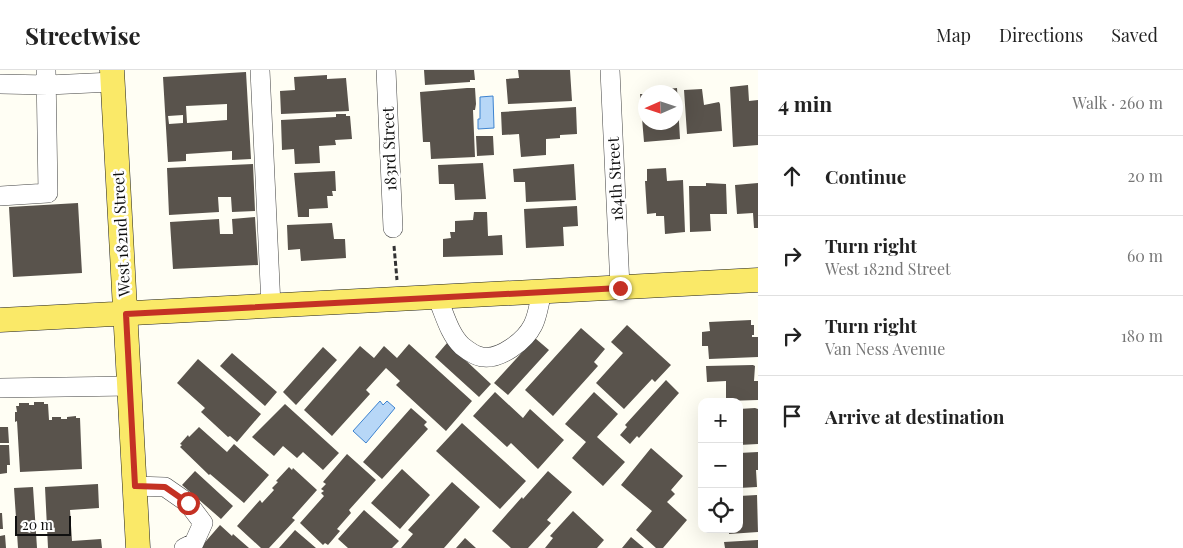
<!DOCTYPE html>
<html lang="en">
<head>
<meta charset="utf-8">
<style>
	body { margin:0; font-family:"Playfair Display",serif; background:#f6f6f6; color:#222 }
	.controls { position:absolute; right:15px; bottom:15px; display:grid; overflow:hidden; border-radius:10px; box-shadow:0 5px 20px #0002 }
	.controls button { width:45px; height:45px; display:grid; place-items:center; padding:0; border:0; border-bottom:1px solid #e0e0e0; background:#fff; color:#222; font:25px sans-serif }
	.compass { position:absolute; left:638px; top:15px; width:45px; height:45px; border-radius:50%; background:#fff; box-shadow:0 5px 20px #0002; rotate:267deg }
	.scale { position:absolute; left:15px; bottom:12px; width:56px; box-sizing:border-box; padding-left:5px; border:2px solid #101010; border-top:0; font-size:14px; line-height:18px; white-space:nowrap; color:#101010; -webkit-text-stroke:4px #fff; paint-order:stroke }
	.stop { position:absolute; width:15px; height:15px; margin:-11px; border:4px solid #c43124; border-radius:50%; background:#fff }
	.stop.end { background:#c43124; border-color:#fff; box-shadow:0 1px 5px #0008 }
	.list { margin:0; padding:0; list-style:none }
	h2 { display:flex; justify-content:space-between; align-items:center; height:65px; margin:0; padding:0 20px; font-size:21px }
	h2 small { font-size:16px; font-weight:400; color:#767676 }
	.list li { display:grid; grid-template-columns:32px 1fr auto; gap:15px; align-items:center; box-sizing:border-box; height:80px; padding:0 20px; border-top:1px solid #e0e0e0 }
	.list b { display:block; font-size:19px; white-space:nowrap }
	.list p { margin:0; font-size:16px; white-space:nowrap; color:#767676 }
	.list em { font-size:16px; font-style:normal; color:#767676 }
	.icon { flex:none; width:28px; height:28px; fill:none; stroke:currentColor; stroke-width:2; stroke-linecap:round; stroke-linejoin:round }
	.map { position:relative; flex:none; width:758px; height:478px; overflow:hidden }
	header { display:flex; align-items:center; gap:30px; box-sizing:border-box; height:70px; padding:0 25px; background:#fff; border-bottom:1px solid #e0e0e0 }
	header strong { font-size:24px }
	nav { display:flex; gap:28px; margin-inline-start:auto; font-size:18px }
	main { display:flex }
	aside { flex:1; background:#fff }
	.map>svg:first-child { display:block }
	.water { fill:#b7d7f7; stroke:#3d83d0 }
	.building { fill:#59534c; fill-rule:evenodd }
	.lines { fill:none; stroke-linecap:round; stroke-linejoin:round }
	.minor-casing { stroke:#434343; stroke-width:20 }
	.major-casing { stroke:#212121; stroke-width:25 }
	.path { stroke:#323232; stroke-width:3; stroke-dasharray:5 2.5; stroke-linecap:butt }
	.minor { stroke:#fff; stroke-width:19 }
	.major { stroke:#fae968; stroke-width:24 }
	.route { stroke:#c43124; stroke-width:6 }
	.labels { text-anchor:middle; stroke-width:5; stroke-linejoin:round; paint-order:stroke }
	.street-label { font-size:16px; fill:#101010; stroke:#fff }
</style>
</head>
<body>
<header>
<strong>Streetwise</strong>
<nav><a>Map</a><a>Directions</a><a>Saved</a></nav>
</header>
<main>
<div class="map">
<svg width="758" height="478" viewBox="0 0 758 478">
	<rect width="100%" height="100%" fill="#fffef4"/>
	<!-- water -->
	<path class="water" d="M493,26L494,58L478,59V49H480V27Z
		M380,331L383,335L387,331L395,338L366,373L353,361Z"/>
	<!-- building -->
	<path class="building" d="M424,0H474L475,10H470V12L425,15Z
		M518,0H570L572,31L508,34L506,9L519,8Z
		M246,2L251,89L232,90V81L186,84V91L168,92L163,7ZM227,34V50L187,53L186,36ZM183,45V53L169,54L168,46Z
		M327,5V9L346,8L349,41L281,44L280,21L295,20L294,7Z
		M748,15L749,31L758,30V75L733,77L730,17Z
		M467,18H475L476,34L475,40H473L475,87L431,89L430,72H423L420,22Z
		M677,18L680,69L644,72L640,24H646V52H676V22H657V20Z
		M702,19L704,35L719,32L720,34L722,61L687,64L684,20Z
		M576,37L577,64L560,65V68L546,69V85L521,87L519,64L502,65L501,42Z
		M336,44H346V46H350L352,69L335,70L336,75L319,76L320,93L295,94L294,79L282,80L281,50L336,47Z
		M476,66H493L494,85L477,86Z
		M483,93L486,129L455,130L454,114H439L438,95Z
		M253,94L255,141L232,142L231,127H218L219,142L169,145L167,98Z
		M574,94L576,130L526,132L525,112H514L513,99Z
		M666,98L667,111L683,110L685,162L665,164L664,146H656V143L647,144L645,111H647V99Z
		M335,101L336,121H332L333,126H327L328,138L309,139V147H298L294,103Z
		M706,113L726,114L727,144H710L711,161L690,162L689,116H706Z
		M758,113V158H754L753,143L737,144L735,115Z
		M78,133L82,203L13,207L9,137Z
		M577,136L578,156L563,157L564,176L526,178L524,139Z
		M474,142H487L488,166L502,165L503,185L443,187V169L451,168L450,162H455V151L473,150Z
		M255,147L258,195L173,199L170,152L219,149L220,164H233L232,149Z
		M332,153L334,169H345L346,188L301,191L300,179L288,180L287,155Z
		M751,250V255H754V265H752V267H758V287L709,289L708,276H702V262L710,261L709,252Z
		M627,255L671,295L655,312L652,309L624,339L596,313L623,283L611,272Z
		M581,258L605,279L594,292L598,296L553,346L525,320Z
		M535,268L549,280L508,325L494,313Z
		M447,273L491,314L479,327L435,287Z
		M409,274L472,331L446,361L396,315L400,311L386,298L366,320L370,324L332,366L304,340L360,276L374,288L384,276L397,288Z
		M323,277L337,290L296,335L283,322Z
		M232,283L277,322L265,336L220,296Z
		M198,289L261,344L237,372L230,366L228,367L201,342L205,338L177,313Z
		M753,295L755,296L754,311H758V330L726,331V311L707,312L706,296Z
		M666,310L679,323L639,368L637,366L630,374L620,365L627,357L625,355Z
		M495,322L523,348L530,339L564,370L538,399L511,373L507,377L473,346Z
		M594,322L618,344L597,367L625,392L603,416L572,388L586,372L565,354Z
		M34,332H44V334H48L49,350H52V347H61V349H67V347L76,346V348H80L82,399L20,402L17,351L15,352V342H17L16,336H19V333H29V335H34Z
		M285,334L339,383L323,400L303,382L297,388L283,376L274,386L252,367Z
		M411,338L427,352L424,355L428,359L382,409L363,392Z
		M755,338L758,339V374L739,375V339Z
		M462,353L526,411L500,439L436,381Z
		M0,357H8L9,373H0Z
		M199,357L227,382L234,374L269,405L244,433L210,404L209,405L180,377L182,375L180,374L188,365L189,367Z
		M0,375H9L10,395H7V403L0,404Z
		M651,378L683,406L671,420L675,424L667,432L687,450L663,478H656L636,460L652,441L621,415Z
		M758,382V400H756L757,417L739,418V383Z
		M347,384L376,410L349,440L351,443L337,459L340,461L328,475L325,473L323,475L300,453L324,426L321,423L324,421L321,419L326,414L323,412Z
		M289,397L292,400L293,398L317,420L292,448L295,450L269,478H261L237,456L260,430L262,433L274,420L272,418L278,412L276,411Z
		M402,399L430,425L400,459L371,433Z
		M195,401L233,436L221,449L182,415Z
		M548,401L572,422L547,450L551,453L528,478H511L492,461L522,427L523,429Z
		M452,412L480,437L444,478H401L413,464L408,460Z
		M98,414L99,438L70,440L72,471L101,469L102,478H48L45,417Z
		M33,417L37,478H18L14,418Z
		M757,425L758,462L729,464V459H739V426Z
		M364,440L399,471L392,478H348L338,469Z
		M573,441L604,470L597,478H545L553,468L550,466Z
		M0,443H2L3,459H0Z
		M220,455L232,466L233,464L249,478H200Z
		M295,460L316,478H279Z
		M5,465L6,478H0V466Z
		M631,467L644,478H622Z
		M465,468L476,478H456Z
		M758,470V478H725L724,472Z"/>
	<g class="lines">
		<defs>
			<path id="minor" d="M260,0L271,236
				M386,0L393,158
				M610,0L620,217
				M0,14L48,15L113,12
				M0,126L48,123L46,0
				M437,227C444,242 449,264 462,276C467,280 475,286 482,287C500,290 525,271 533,255C538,245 539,233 542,222
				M0,318L130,316
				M135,416L165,417L188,433L203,453L194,473L184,478"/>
			<path id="major" d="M112,0L138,478
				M0,250L758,210"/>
		</defs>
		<!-- minor casing -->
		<use href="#minor" class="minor-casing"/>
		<!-- major casing -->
		<use href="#major" class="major-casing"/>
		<!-- path -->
		<path class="path" d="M394,176L397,210"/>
		<!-- minor -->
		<use href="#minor" class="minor"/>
		<!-- major -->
		<use href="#major" class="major"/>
	</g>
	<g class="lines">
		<!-- route -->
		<path class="route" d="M188,433L165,417L135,416L126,244L620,218"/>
	</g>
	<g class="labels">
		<!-- street labels -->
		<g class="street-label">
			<text transform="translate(389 79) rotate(-92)" y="6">183rd Street</text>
			<text transform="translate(615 109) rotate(-93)" y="6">184th Street</text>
			<text transform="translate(121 164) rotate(-93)" y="6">West 182nd Street</text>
		</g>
	</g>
</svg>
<div class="controls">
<button>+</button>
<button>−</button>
<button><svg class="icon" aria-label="locate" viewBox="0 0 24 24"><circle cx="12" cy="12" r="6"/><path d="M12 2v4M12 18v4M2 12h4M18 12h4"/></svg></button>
</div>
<svg class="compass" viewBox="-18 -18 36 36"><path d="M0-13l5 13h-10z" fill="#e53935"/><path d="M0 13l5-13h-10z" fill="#767676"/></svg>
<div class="scale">20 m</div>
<div class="stop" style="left:188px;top:433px"></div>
<div class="stop end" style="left:620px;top:218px"></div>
</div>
<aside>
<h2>4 min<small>Walk · 260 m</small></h2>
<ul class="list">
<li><svg class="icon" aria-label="ahead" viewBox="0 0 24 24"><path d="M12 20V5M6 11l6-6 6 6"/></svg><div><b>Continue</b></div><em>20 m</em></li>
<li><svg class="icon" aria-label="right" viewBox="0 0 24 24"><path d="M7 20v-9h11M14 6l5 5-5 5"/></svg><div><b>Turn right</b><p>West 182nd Street</p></div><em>60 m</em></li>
<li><svg class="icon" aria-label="right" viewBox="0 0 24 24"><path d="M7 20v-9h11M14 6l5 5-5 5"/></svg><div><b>Turn right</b><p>Van Ness Avenue</p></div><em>180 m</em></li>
<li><svg class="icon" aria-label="arrive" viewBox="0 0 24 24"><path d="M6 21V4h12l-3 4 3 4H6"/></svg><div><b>Arrive at destination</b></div></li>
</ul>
</aside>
</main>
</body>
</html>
